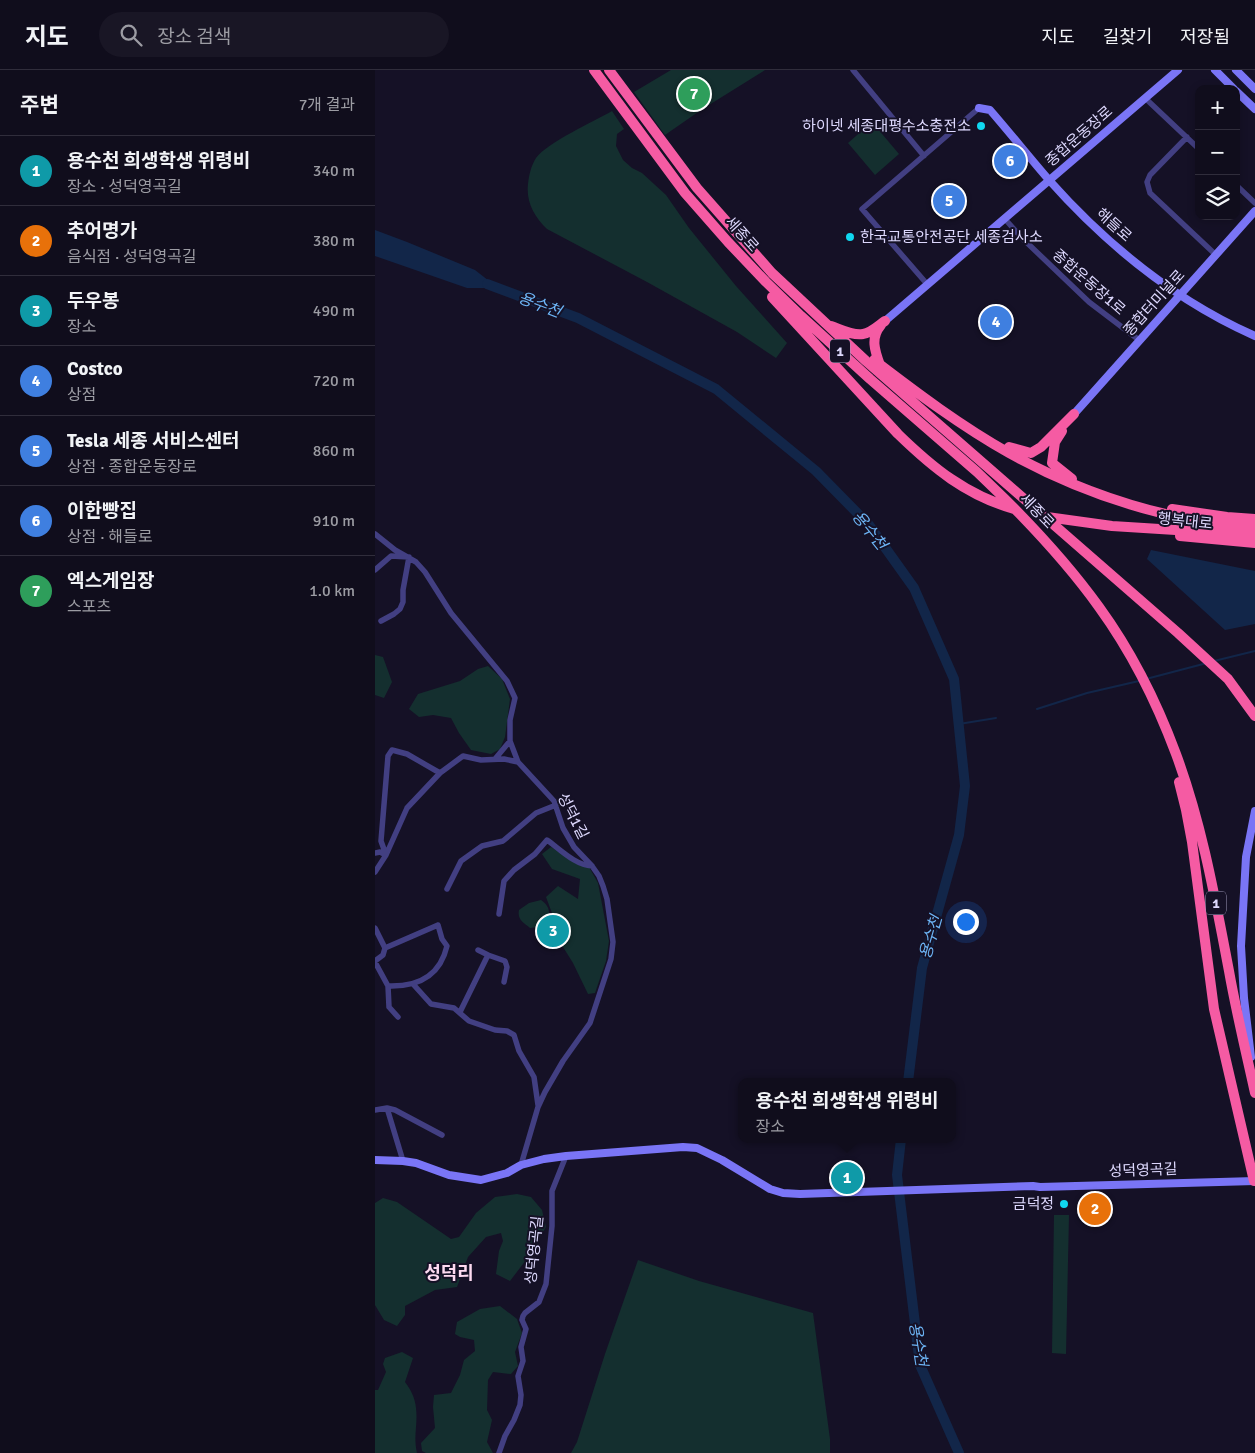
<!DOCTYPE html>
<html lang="ko">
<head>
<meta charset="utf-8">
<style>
	body { margin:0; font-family:Signika,"Noto Sans KR",sans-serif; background:#191625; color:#f1f3f6 }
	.controls { position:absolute; right:15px; top:15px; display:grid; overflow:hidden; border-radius:10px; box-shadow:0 2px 8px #0003 }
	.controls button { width:45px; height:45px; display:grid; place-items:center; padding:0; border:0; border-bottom:1px solid #302d3b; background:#100d1c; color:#f1f3f6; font:25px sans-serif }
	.you { position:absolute; left:590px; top:851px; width:18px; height:18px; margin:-12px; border:4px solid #fff; border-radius:50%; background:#1a73e8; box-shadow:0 0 0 8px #1a73e833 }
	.badge { display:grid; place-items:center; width:32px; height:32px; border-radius:50%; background:#d93025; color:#fff; font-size:16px; font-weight:700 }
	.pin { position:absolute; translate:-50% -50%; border:2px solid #fff; box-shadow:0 1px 5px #0006 }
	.popup { position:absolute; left:363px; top:1008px; width:218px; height:65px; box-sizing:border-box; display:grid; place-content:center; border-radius:10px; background:#100d1c; filter:drop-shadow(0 1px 4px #0005); font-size:16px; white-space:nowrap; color:#9c9ca3 }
	.popup b { font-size:19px; color:#f1f3f6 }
	.popup::after { content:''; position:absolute; left:50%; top:100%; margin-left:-10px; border:10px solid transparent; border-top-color:#100d1c }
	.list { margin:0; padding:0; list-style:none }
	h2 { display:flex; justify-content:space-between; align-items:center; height:65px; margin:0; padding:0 20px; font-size:21px }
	h2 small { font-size:16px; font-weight:400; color:#9c9ca3 }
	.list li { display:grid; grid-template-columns:32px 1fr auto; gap:15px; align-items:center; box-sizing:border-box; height:70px; padding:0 20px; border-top:1px solid #302d3b }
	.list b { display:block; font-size:19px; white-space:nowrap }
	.list p { margin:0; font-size:16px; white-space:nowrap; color:#9c9ca3 }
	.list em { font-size:16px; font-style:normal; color:#9c9ca3 }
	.icon { flex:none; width:28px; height:28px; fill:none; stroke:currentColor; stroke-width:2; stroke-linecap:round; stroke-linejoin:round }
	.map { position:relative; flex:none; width:880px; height:1383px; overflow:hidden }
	header { display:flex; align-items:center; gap:30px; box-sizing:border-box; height:70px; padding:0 25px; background:#100d1c; border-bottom:1px solid #302d3b }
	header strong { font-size:24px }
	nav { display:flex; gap:28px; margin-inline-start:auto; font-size:18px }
	.search { width:350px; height:45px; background:#191625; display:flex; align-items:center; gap:12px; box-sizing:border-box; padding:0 18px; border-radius:28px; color:#9c9ca3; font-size:19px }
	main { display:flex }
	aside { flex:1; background:#100d1c }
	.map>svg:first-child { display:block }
	.green { fill:#142f2f }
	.water { fill:#122649 }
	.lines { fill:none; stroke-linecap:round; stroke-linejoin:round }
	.stream { stroke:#122649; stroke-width:2 }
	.river { stroke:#122649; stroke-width:10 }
	.street { stroke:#423f82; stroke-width:5.5 }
	.secondary { stroke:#7a75f6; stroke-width:8 }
	.highway { stroke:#f55ba3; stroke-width:10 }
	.poi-dot { fill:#10d7f0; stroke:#151126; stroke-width:2 }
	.labels { text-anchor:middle; stroke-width:4; stroke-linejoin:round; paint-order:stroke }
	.shield { fill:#151126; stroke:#a19cbc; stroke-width:1 }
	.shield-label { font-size:14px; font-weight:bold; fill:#ddd8fd }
	.poi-label { font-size:15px; fill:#ddd8fd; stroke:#151126; text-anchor:end }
	.street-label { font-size:15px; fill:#ddd8fd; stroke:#151126 }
	.water-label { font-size:16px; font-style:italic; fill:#6db5f6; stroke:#151126 }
	.quarter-label { font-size:18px; font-weight:bold; fill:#fddaf0; stroke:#151126 }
</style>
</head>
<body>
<header>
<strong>지도</strong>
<div class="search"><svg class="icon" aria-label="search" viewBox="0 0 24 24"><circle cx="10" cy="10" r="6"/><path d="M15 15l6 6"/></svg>장소 검색</div>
<nav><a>지도</a><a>길찾기</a><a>저장됨</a></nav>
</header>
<main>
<aside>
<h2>주변<small>7개 결과</small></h2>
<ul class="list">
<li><span class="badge" style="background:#0f9aa8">1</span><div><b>용수천 희생학생 위령비</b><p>장소 · 성덕영곡길</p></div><em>340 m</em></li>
<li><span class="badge" style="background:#e8710a">2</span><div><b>추어명가</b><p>음식점 · 성덕영곡길</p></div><em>380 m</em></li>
<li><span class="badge" style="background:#0f9aa8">3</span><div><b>두우봉</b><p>장소</p></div><em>490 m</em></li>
<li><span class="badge" style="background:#3f7fe0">4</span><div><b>Costco</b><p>상점</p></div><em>720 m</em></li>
<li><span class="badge" style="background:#3f7fe0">5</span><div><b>Tesla 세종 서비스센터</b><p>상점 · 종합운동장로</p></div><em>860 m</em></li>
<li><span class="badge" style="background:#3f7fe0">6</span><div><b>이한빵집</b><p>상점 · 해들로</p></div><em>910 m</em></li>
<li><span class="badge" style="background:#2e9e5b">7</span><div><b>엑스게임장</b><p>스포츠</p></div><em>1.0 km</em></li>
</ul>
</aside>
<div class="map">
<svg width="880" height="1383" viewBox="0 0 880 1383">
	<rect width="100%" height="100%" fill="#151126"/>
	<!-- green -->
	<path class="green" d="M296,0H390L326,40L290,65L259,22Z
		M237,41L249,59L242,64L241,76L248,90L257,98L267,103L291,125L314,158L361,216L412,273L401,288L362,262L272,212L172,159C159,146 151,132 153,114C154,105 156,96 161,88C173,72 218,52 237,41Z
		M497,52L524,84L500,105L473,73Z
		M0,585L8,587L17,612L9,628L0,625Z
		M113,596L127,609L135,629L130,667L125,679L116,684L96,680L84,663L76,648L58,645L44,647L34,639L43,624L85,611L103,599Z
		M176,777L190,786L214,797L223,813L234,871L231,891L220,923L213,924L198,893L183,869L181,854L171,827L183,816L203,829L205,809L177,799L167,784Z
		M166,830C182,841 172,857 155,858C149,853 142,850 144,840L154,833Z
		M142,1124L156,1127L167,1140L171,1157L151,1190L135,1211L121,1204L124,1181L128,1171L126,1163L111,1167L93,1187L82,1217L60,1220L30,1236V1245L22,1256L9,1250L0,1235V1133L8,1128L22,1132L76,1169L84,1167L101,1143L120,1127Z
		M679,1145H694L691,1284L677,1283Z
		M263,1190L324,1211L438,1243L455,1369V1383H196L202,1372L230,1284Z
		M125,1236L142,1249L147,1263L140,1282L143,1296L136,1304L118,1302L113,1310L112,1340L117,1350L112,1372L118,1383H51L47,1381L46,1373L60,1358L58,1337L59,1325L76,1323L85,1305L89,1290L100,1281L99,1270L85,1267L80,1264L82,1252L105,1239Z
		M27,1282L38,1288L30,1312C36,1320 40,1328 41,1338C43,1355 38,1366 42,1383H0V1320H3L11,1302L8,1294L10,1288Z"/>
	<!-- water -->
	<path class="water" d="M0,160L32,172L100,200L123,218H92L0,186Z
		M776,480L880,501V554L850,560L772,489Z"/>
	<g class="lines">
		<!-- stream -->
		<path class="stream" d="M839,591L880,581
			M771,609L832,593
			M662,639L712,623L764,611
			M584,654L621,648"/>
		<!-- river -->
		<path class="river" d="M112,214L203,248L341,319L441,401L494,455L539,518L579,609L590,716L584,765L547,898L533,1012
			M526,1069L522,1105L545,1295L584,1383"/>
		<!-- street -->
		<path class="street" d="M478,0L549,86
			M770,28L824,79
			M812,67L775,105L772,112L775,123L841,185
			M861,115L880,133
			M629,148L647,168L714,232L764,270
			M552,214L487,139L604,38
			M0,464L20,480L41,492L50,502L76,543L132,611L140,628L135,650V671L143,692L179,731L188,758L199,777L217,796L224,806L228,816L232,829L238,872L236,889L215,953L188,991L170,1022L163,1037L146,1095
			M0,500L16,486L34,487L28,520V532L25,539L19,544L6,551
			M120,689L135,671
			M0,783L5,782L11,785
			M11,785L6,771L13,686L17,680L32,684L65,703
			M0,802L11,785L32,738L65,703L88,686L106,690L129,689L143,692
			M72,819L86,791L107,776L128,771L161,743L181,735
			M124,844L129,811L139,800L160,784L172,770C186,780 200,795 217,796
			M0,858L10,878L8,885L0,891
			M113,885L130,891L132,897L129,912
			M0,892L13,916C43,917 65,906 72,876L67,869L63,855L10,878
			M38,914L56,934L79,938L94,951L120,960L132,961L139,965L144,981L159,1007L163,1035
			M13,916L14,937L23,947
			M85,942L113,885L103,880
			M12,1038L20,1040L67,1065
			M0,1040L12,1038L28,1091
			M124,1383L130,1366L139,1350L145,1335L146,1325L143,1306L148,1291L146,1277L151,1259L147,1250L148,1246L150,1243L164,1232L171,1214L177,1156V1121L191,1086"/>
		<!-- secondary -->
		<path class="secondary" d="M840,0L859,19
			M861,0L880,19
			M861,21L880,39
			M604,38L615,40C635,63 654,87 674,110C731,174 801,231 880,266
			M510,251L803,0
			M699,344L880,141
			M876,987L869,928L866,876L871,787L880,741
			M0,1090L28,1091L41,1093L74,1105L106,1110L132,1103L146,1095L169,1089L191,1086L308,1077L322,1078L347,1090L395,1119L408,1123L425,1124L658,1116L665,1117L880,1111"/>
		<!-- highway -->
		<path class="highway" d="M219,0L310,123L353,172L391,212L426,246L495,309L602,402L630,429C664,463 696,498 724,537C756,581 782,633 801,684C827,754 840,828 854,901C861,941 871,982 880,1023
			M234,0L322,118L397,203L491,291L803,563L853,609L880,646
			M397,227L523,364C558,398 591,425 639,439
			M456,256C465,259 478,266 488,264C496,263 504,255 510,251
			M499,290C542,323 586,356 634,383C692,415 754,438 819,450C839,454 860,455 880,457
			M505,295C500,281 495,268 506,255
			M687,361L680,372L677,393L697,409
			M634,377L656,383L666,377L699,344
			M797,439L852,447L880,449
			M672,447L737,456L880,465
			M805,466L880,473
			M804,712L811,740L817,772L839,939L879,1111"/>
	</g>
	<!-- markers -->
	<g class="poi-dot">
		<circle cx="606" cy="56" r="5"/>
		<circle cx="475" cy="167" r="5"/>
		<circle cx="689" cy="1134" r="5"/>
	</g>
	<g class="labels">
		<!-- shield labels -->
		<g class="shield">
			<rect x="455" y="269.5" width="20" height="23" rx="4"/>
			<rect x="831" y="821.5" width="20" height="23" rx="4"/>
		</g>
		<g class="shield-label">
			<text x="465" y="286">1</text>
			<text x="841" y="838">1</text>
		</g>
		<!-- poi labels -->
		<g class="poi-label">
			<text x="596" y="61">하이넷 세종대평수소충전소</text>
			<text x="485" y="172" text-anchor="start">한국교통안전공단 세종검사소</text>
			<text x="679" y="1139">금덕정</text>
		</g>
		<!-- street labels -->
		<g class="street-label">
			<text transform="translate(704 66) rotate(-41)" y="5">종합운동장로</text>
			<text transform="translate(739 155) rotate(42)" y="5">해들로</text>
			<text transform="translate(367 164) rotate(48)" y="5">세종로</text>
			<text transform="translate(714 212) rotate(41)" y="5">종합운동장1로</text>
			<text transform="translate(779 233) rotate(-48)" y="5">종합터미널로</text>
			<text transform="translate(662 441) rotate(46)" y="5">세종로</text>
			<text transform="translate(810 451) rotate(6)" y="5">행복대로</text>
			<text transform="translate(198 746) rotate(63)" y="5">성덕1길</text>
			<text transform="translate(768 1100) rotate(-2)" y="5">성덕영곡길</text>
			<text transform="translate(159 1180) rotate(-84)" y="5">성덕영곡길</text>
		</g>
		<!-- water labels -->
		<g class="water-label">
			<text transform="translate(165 234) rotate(21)" y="6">용수천</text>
			<text transform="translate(495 460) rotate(51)" y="6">용수천</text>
			<text transform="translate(555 867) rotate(-74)" y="6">용수천</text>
			<text transform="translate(544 1274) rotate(81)" y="6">용수천</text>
		</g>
		<!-- quarter labels -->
		<g class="quarter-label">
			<text x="74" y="1209">성덕리</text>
		</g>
	</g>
</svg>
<div class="controls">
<button>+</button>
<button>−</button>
<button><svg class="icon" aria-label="layers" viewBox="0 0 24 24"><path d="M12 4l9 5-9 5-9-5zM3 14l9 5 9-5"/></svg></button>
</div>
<div class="you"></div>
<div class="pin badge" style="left:472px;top:1108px;background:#0f9aa8">1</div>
<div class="popup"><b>용수천 희생학생 위령비</b>장소</div>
<div class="pin badge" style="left:720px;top:1139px;background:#e8710a">2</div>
<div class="pin badge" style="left:178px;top:861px;background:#0f9aa8">3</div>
<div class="pin badge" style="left:621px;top:252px;background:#3f7fe0">4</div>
<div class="pin badge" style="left:574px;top:131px;background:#3f7fe0">5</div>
<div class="pin badge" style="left:635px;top:91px;background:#3f7fe0">6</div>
<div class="pin badge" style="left:319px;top:24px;background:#2e9e5b">7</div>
</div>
</main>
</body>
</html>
